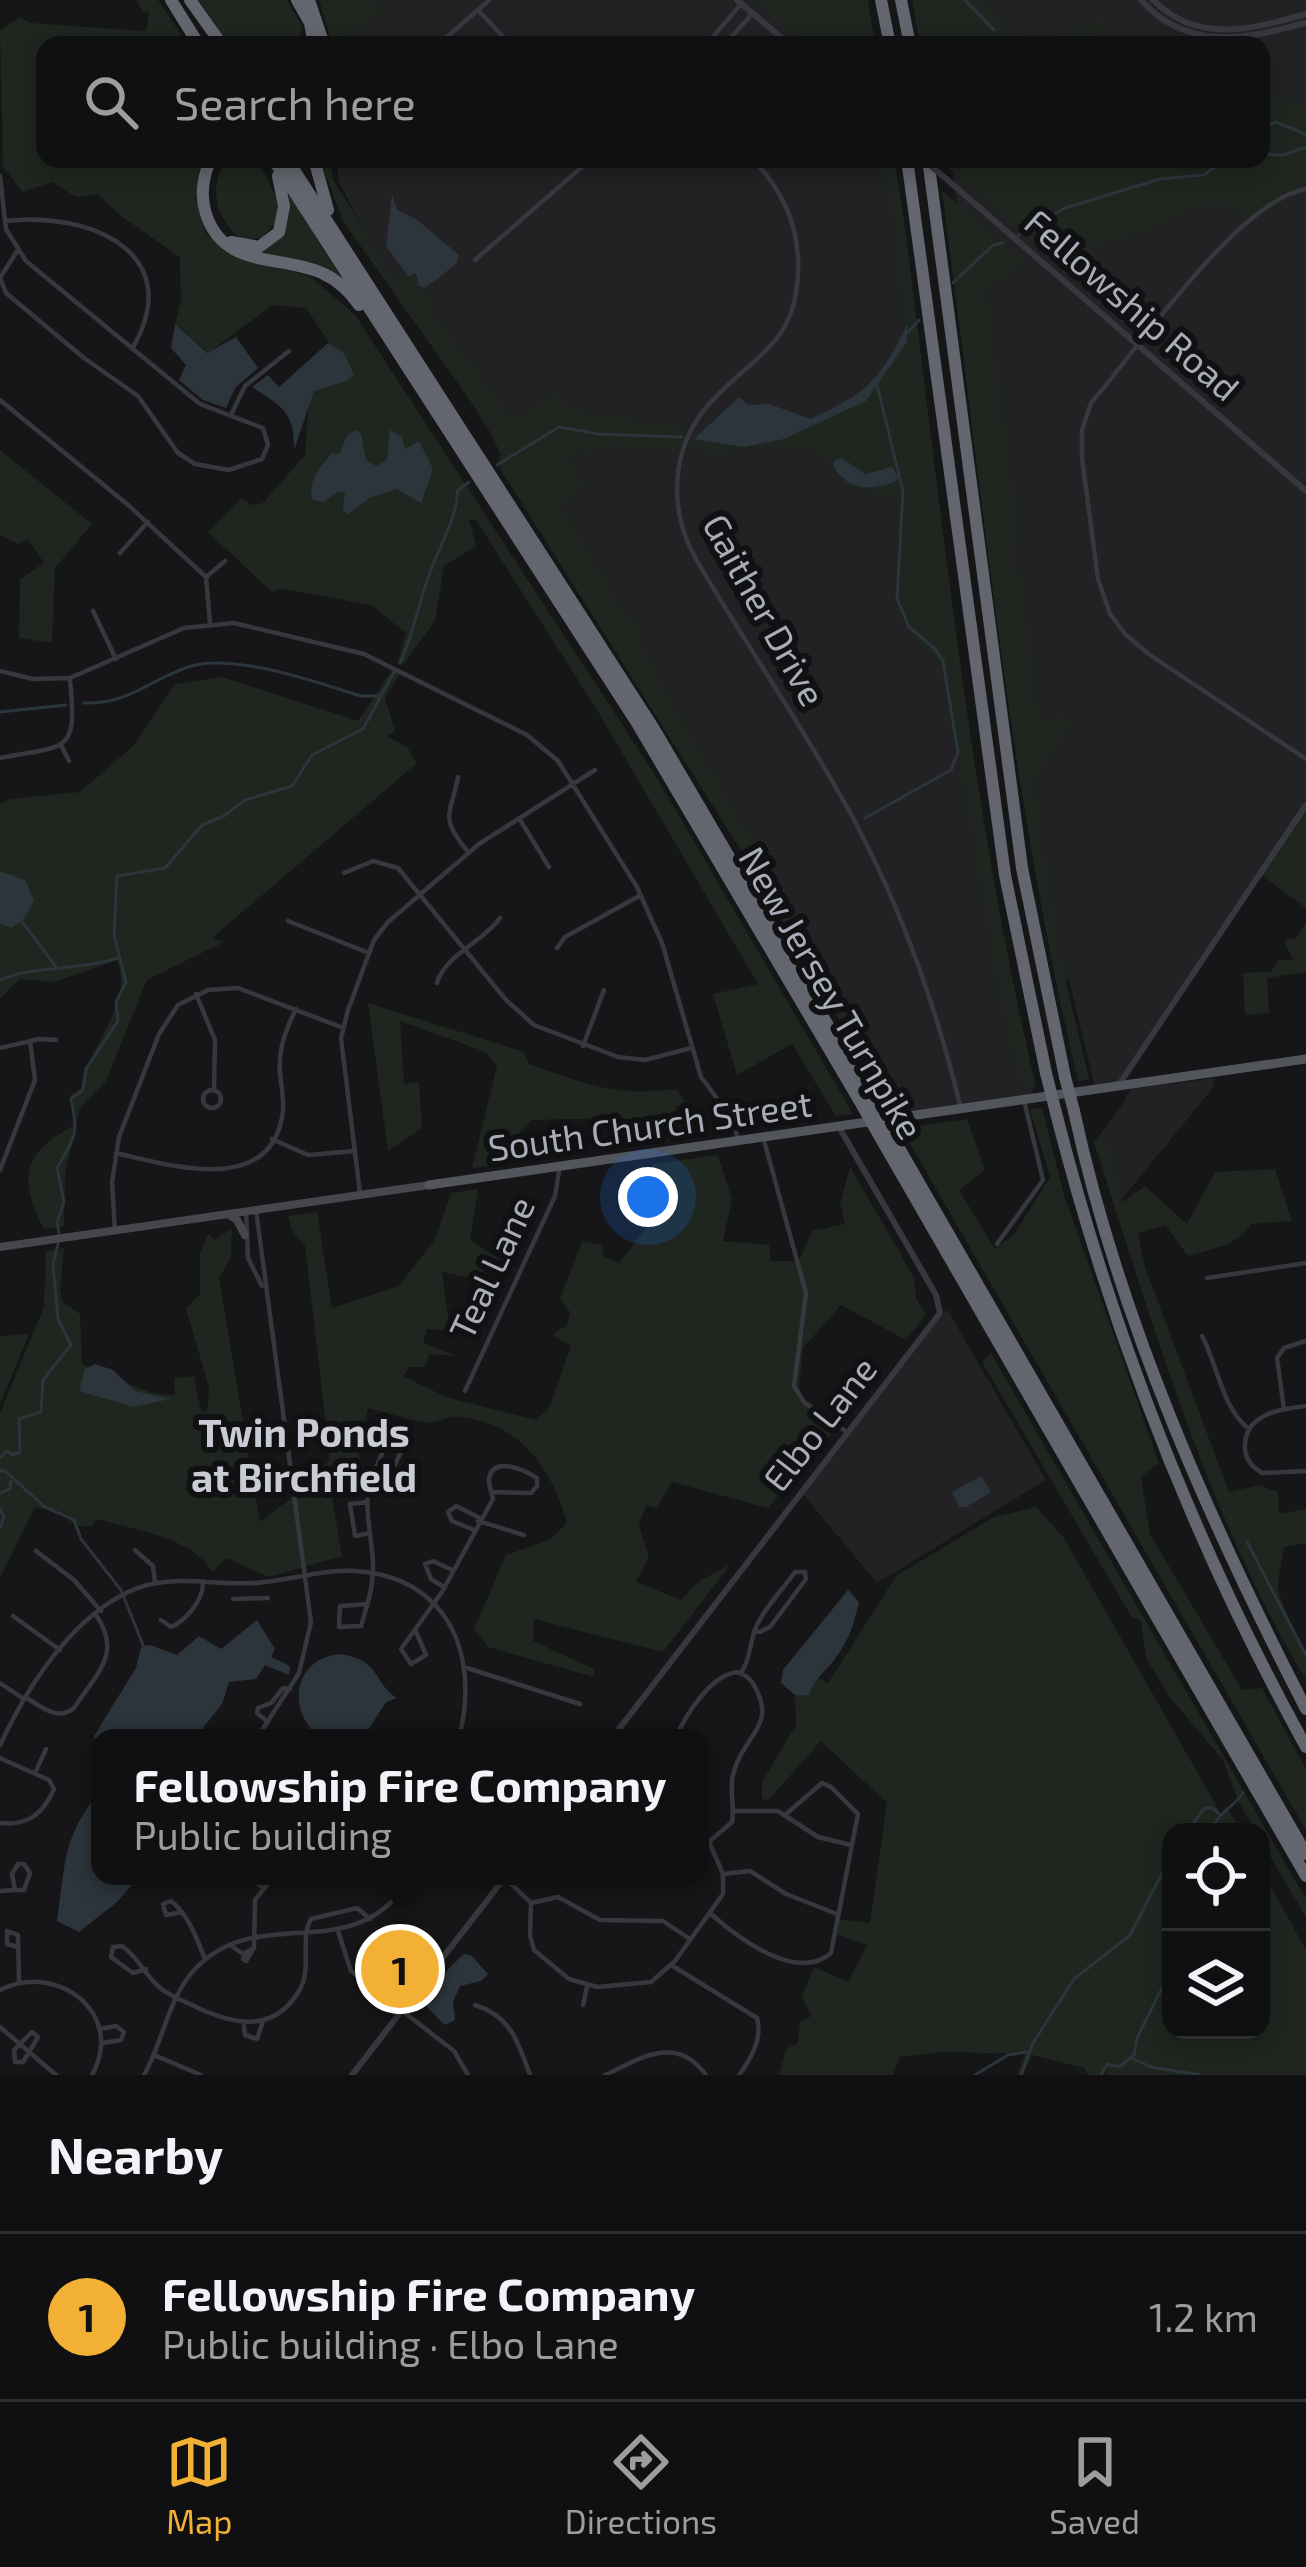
<!DOCTYPE html>
<html lang="en">
<head>
<meta charset="utf-8">
<style>
	body { margin:0; font-family:"Exo 2",sans-serif; background:#19191b; color:#f1f3f6 }
	.controls { position:absolute; right:36px; bottom:36px; display:grid; overflow:hidden; border-radius:24px; box-shadow:0 6px 18px #0003 }
	.controls button { width:108px; height:108px; display:grid; place-items:center; padding:0; border:0; border-bottom:3px solid #303032; background:#101012; color:#f1f3f6; font:60px sans-serif }
	.you { position:absolute; left:648px; top:1197px; width:42px; height:42px; margin:-30px; border:9px solid #fff; border-radius:50%; background:#1a73e8; box-shadow:0 0 0 18px #1a73e833 }
	.badge { display:grid; place-items:center; width:78px; height:78px; border-radius:50%; background:#f2b134; color:#111; font-size:39px; font-weight:700 }
	.pin { position:absolute; translate:-50% -50%; border:6px solid #fff; box-shadow:0 3px 12px #0006 }
	.popup { position:absolute; left:91px; top:1729px; width:618px; height:156px; box-sizing:border-box; display:grid; place-content:center; border-radius:24px; background:#101012; filter:drop-shadow(0 3px 9px #0005); font-size:39px; white-space:nowrap; color:#9c9d9f }
	.popup b { font-size:45px; color:#f1f3f6 }
	.popup::after { content:''; position:absolute; left:50%; top:100%; margin-left:-24px; border:24px solid transparent; border-top-color:#101012 }
	.list { margin:0; padding:0; list-style:none }
	h2 { display:flex; justify-content:space-between; align-items:center; height:156px; margin:0; padding:0 48px; font-size:51px }
	h2 small { font-size:39px; font-weight:400; color:#9c9d9f }
	.list li { display:grid; grid-template-columns:78px 1fr auto; gap:36px; align-items:center; box-sizing:border-box; height:168px; padding:0 48px; border-top:3px solid #303032 }
	.list b { display:block; font-size:45px; white-space:nowrap }
	.list p { margin:0; font-size:39px; white-space:nowrap; color:#9c9d9f }
	.list em { font-size:39px; font-style:normal; color:#9c9d9f }
	.icon { flex:none; width:66px; height:66px; fill:none; stroke:currentColor; stroke-width:2; stroke-linecap:round; stroke-linejoin:round }
	.map { position:relative; flex:none; width:1306px; height:2075px; overflow:hidden }
	.search { position:absolute; background:#101012; box-shadow:0 6px 18px #0003; left:36px; right:36px; top:36px; height:132px; display:flex; align-items:center; gap:30px; box-sizing:border-box; padding:0 42px; border-radius:24px; color:#9c9d9f; font-size:45px }
	.sheet { height:324px; background:#101012 }
	nav { display:flex; justify-content:space-around; align-items:center; box-sizing:border-box; height:168px; border-top:3px solid #303032; background:#101012; font-size:33px; color:#9c9d9f }
	nav a { display:grid; justify-items:center; gap:6px }
	nav .on { color:#f2b134 }
	.map>svg:first-child { display:block }
	.built { fill:#222225 }
	.green { fill:#1e261f }
	.water { fill:#2c353c }
	.lines { fill:none; stroke-linecap:round; stroke-linejoin:round }
	.stream { stroke:#2c353c; stroke-width:3 }
	.minor { stroke:#37383d; stroke-width:4.5 }
	.tertiary { stroke:#37383d; stroke-width:6 }
	.secondary { stroke:#45474d; stroke-width:8 }
	.primary { stroke:#53555c; stroke-width:9 }
	.motorway { stroke:#63666e; stroke-width:12 }
	.tertiary-bridge { stroke:#37383d; stroke-width:6 }
	.motorway-bridge { stroke:#63666e; stroke-width:12 }
	.labels { text-anchor:middle; stroke-width:12; stroke-linejoin:round; paint-order:stroke }
	.street-label { font-size:36px; fill:#a8adb8; stroke:#111113 }
	.neighbourhood-label { font-size:39px; font-weight:bold; fill:#c9ccd4; stroke:#111113 }
</style>
</head>
<body>
<div class="map">
<svg width="1306" height="2075" viewBox="0 0 1306 2075">
	<rect width="100%" height="100%" fill="#161618"/>
	<!-- built -->
	<path class="built" d="M336,0H860L869,45H344Z
		M926,0H1306V806L1118,1086L1096,1090L1069,980L1065,978L1025,737L951,159H1261V45H933Z
		M336,159H887L991,915L1035,1098L912,1117L357,217L339,182Z
		M1215,1078L1212,1089L1121,1200L1105,1135L1131,1089Z
		M947,1309L1046,1480L877,1583L802,1493Z"/>
	<!-- green -->
	<path class="green" d="M136,0H158L188,45H45V159H203L198,205L206,233L226,252L311,277L355,315L657,778L853,1114L836,1116L792,1044L737,1075L713,994L758,984L594,705L476,520H469L476,546L444,566L435,621L404,664L398,660L406,633L371,605L279,588L273,593L208,532L241,499L253,505L263,503L305,455L309,399L318,388L332,386V347L306,308L273,305L208,353L175,324L181,301L180,257L121,216L98,194L76,197L52,182L22,192L3,166L0,30L20,17L30,23L146,31L149,11L144,13Z
		M198,0H287L302,26L298,45H227Z
		M319,0H377L381,14L350,34L354,45H328L329,32Z
		M754,0H868L875,45H806Z
		M912,0H983L1013,31L1038,43L1101,19L1109,27L1088,45H920Z
		M1269,96L1294,101L1306,109V182L1244,220L1231,204L1195,207L1143,233L1091,247L1110,284L1103,301L938,159H1261V102Z
		M226,159H258L277,200L278,220L262,238L243,240C215,220 208,189 226,159Z
		M320,159H330L333,180L395,278L416,273L419,286L426,287L432,313L510,416L522,419L553,391L572,410L686,429L677,451L633,450L628,444L602,448L585,458L579,450L568,458L585,487L561,505L623,611L641,629L636,637L664,690L907,1106L890,1108L742,852L497,464L501,456L488,426L343,221Z
		M885,159H894L902,206C941,500 968,798 1036,1087L1024,1089L1006,1027L943,665C928,651 908,632 900,613C887,580 898,531 899,497L843,486L830,462L805,445L708,454L693,449L694,439L744,447L784,439L865,401L907,342Z
		M942,191L1024,261L986,290L1015,504L1014,575H1022L1038,724L1061,715L1071,724L1033,782L1065,978L1089,1079L1078,1081C1009,789 982,488 942,191Z
		M289,194L344,281L250,253C282,245 288,225 289,194Z
		M0,450L92,524L55,568L52,643L19,638L20,579L44,563L28,539L18,544L0,535Z
		M392,670L400,674L385,698L395,731L387,736L407,747L417,763L212,938L224,942L147,980L106,1081L80,1107L65,1173L64,1226L44,1229C17,1176 23,1152 76,1124L69,1096L81,1088C87,1046 135,1005 117,960L54,982L19,979L0,999V804L9,799L80,792L134,745L175,684L222,677L358,721Z
		M1306,803V908L1259,873Z
		M1306,923V972L1267,978L1269,1013L1245,1015L1243,973L1271,972L1279,960H1293L1284,940L1295,939Z
		M368,1003L524,1052L529,1064C588,1084 613,1097 677,1089L687,1105L677,1106L674,1116L698,1136L640,1144L623,1118L532,1120L520,1131L524,1161L472,1168L497,1066L486,1052L400,1021L404,1084L419,1082L422,1128L388,1151Z
		M1123,1103L1106,1135L1122,1202L1145,1186L1187,1224L1215,1172L1275,1169L1292,1221L1251,1224C1238,1246 1210,1249 1188,1256L1165,1225L1138,1233L1145,1267L1229,1492L1259,1485L1278,1492L1279,1514L1306,1509V1543L1284,1547L1277,1587L1291,1628L1306,1654V1680C1209,1519 1151,1320 1094,1142Z
		M1042,1108L1064,1195L1159,1463L1141,1477L1150,1534L1242,1690L1262,1688L1306,1769V1830L901,1128L967,1119L985,1170L959,1190L995,1249L1015,1233L1050,1177L1030,1109Z
		M718,1155L732,1200L723,1241L769,1245L771,1261H799L812,1231L845,1224L840,1204L850,1167L914,1277L916,1298L926,1315L906,1340L841,1305L803,1348L798,1397L838,1426L768,1508L672,1482L656,1508L646,1505L639,1525L649,1557L636,1582L681,1600L699,1581L730,1565L663,1652L534,1619L533,1641L594,1669V1677L488,1647L474,1629L506,1555L550,1540L567,1523C553,1470 519,1422 460,1417C447,1415 437,1425 424,1422C405,1419 386,1412 368,1408L358,1452L366,1473L339,1484L332,1498L342,1556L269,1577L226,1558L213,1572C189,1536 138,1531 97,1519L92,1526H76L61,1513L35,1507L0,1578V1413L44,1307L46,1251L64,1248L60,1289L63,1302L80,1314L82,1365C119,1373 138,1396 175,1395L174,1378L194,1376L201,1411L207,1412L209,1388L186,1308L200,1294V1253L208,1234L215,1240L232,1228L231,1257L219,1278L260,1522L301,1491L306,1476L330,1460L305,1245L293,1234L288,1216L317,1212L332,1308L399,1286L435,1239L451,1193L478,1189L470,1240L520,1273L490,1259L477,1279L442,1272L450,1331L427,1329L423,1343L457,1356L429,1354L425,1367H409L403,1376L446,1397L536,1420L549,1408L571,1346L552,1335L567,1325L570,1312L560,1299L582,1241L603,1245V1256L619,1263L646,1228L653,1164Z
		M29,1334L0,1404V1336Z
		M991,1353L1306,1899V1917L1261,1841V1832H1256L1238,1801L1223,1760L1169,1696L1146,1658L1141,1621L1131,1616L982,1362Z
		M1036,1507L1064,1538L1221,1814L1228,1809L1241,1832H1171V2030H1261V1869L1306,1950V2075H1106L1107,2069L1104,2075H1088L1084,2068L1032,2055L1023,2075H1017L1025,2054L942,2052L900,2057L893,2075H779L786,2049L798,2043L800,2023L811,2016L802,1996L814,1967L848,1982L867,1945L837,1934L839,1919L870,1923L887,1803L821,1741L768,1800L762,1799V1782L796,1725L795,1694L781,1683L783,1670L849,1590L859,1602L849,1637L816,1677L828,1683L896,1576L994,1517Z"/>
	<!-- water -->
	<path class="water" d="M392,194L397,210L416,219L459,255L456,264L425,288L419,286L416,273L409,277L386,246Z
		M175,324L207,353L236,337L258,368L235,388L226,408L203,400L179,380L186,365L171,348Z
		M907,325V342L866,401L784,439L744,447L694,439L739,397L748,405L769,404L811,419C868,392 879,381 907,325Z
		M328,343L344,353L354,375L346,381L314,391L294,450C295,412 281,406 252,387L268,375L279,387Z
		M355,430L361,434L366,460L376,466L387,460L390,430L402,437L405,449L419,441L433,469L421,503L396,489L369,498L348,514L343,510L345,492H338L323,502L313,500C306,481 321,467 332,453L339,454L347,436Z
		M842,458L865,474L892,467L898,477L895,482C869,490 850,492 833,466L835,460Z
		M0,871L25,880L34,901L23,921L11,928L0,923Z
		M95,1364L113,1370L135,1391L170,1399L133,1407L79,1391L85,1369Z
		M981,1476L991,1492L966,1507H959L952,1492Z
		M848,1590L859,1602C854,1625 847,1645 831,1664C820,1676 814,1680 809,1695H795L781,1683L783,1670Z
		M257,1620L275,1649L271,1657L290,1666L289,1675L265,1665L256,1679L229,1682L222,1704L195,1738H100V1748L94,1736L136,1668L141,1647L150,1645L177,1655L199,1636L221,1649Z
		M338,1654C382,1659 372,1682 397,1698L386,1702L363,1738H320C287,1711 292,1661 338,1654Z
		M100,1791V1876H140L117,1902L79,1932L57,1921C66,1864 61,1839 100,1791Z
		M464,1954L471,1955L488,1974L481,1981L460,1986L453,2002L455,2020L445,2025L425,2005L449,1968Z"/>
	<g class="lines">
		<!-- stream -->
		<path class="stream" d="M965,0L994,30
			M1006,39L1013,45
			M1261,128L1276,122L1306,134
			M1261,154L1283,155L1306,147
			M1018,235L1065,208L1160,179L1204,175L1226,159
			M953,283L993,245L1003,243
			M908,332L919,320
			M497,465L559,427L599,434L682,437
			M400,663C413,635 417,609 427,581C435,555 459,515 457,491L469,482
			M84,703C130,704 147,681 188,667C230,652 317,682 360,696H380
			M0,712L66,705
			M865,818L951,770L958,752L943,661L935,649L909,627L897,599L903,491L877,385
			M23,923L57,968
			M0,980C34,965 79,971 117,958
			M59,1233L57,1222L64,1202L57,1168C75,1135 79,1137 71,1099L83,1090L86,1069L118,1021L116,1002L126,982L114,935L117,876L165,868L202,825L224,816L245,800L292,786L312,755L363,729L394,672
			M0,1458L7,1451L13,1455L20,1452L19,1419L41,1412L43,1380L71,1345L58,1319L53,1264L58,1244
			M0,1471H5L45,1507L74,1520L81,1539L121,1590L143,1645
			M0,1493L10,1489L11,1481
			M0,1508L4,1517L0,1528
			M1247,1542L1306,1655
			M1186,1832L1205,1808H1213L1219,1814
			M1212,1832C1216,1813 1233,1808 1243,1793
			M1171,1938L1164,1955L1171,1958
			M1133,2059L1151,2067L1200,2075
			M975,2075L1008,2055L1027,2052
			M1021,2075L1033,2043L1074,1979L1130,1935L1171,1856
			M1101,2075L1107,2064L1119,2067L1134,2055L1137,2038L1171,1970"/>
		<!-- minor -->
		<path class="minor" d="M478,10L511,45
			M438,45L489,0
			M706,45L741,4
			M724,45L753,13
			M752,159C780,187 796,219 798,258C801,344 757,351 710,403C670,447 668,510 696,559C747,647 805,729 853,818C901,908 937,1009 961,1109
			M0,176L6,229L26,261L200,404L263,428L268,445L262,459L229,470L195,464L178,453L138,396L84,358L6,293L0,278L17,251
			M1306,189C1237,201 1139,348 1091,403L1082,430V458L1098,579L1110,614L1125,634L1150,655L1306,759
			M5,221C87,211 189,251 132,349
			M475,260L591,159
			M0,400L127,504L206,577
			M231,415L245,386L289,351
			M120,553L148,522
			M206,577L210,623
			M206,577L225,561
			M93,611L116,659
			M0,671L33,679L70,678L184,628L234,623L364,654L527,735L558,761L637,887L662,943L701,1077L731,1117L738,1139
			M61,745L69,761
			M0,758C66,745 78,756 70,680
			M458,777C450,817 439,817 469,853
			M519,818L549,867
			M344,873L373,861L398,868L506,1000L534,1025L618,1057L645,1060L691,1048
			M288,921L369,953
			M557,948L565,937L641,895
			M437,983C445,955 483,942 500,918
			M196,994L215,1040L214,1090
			M583,1046L604,990
			M0,1048L39,1039L56,1040
			M203 1099a9 9 0 1 1 18 0a9 9 0 1 1-18 0Z
			M763,1137L806,1293L794,1386L804,1402L847,1432
			M272,1139L308,1155L355,1151
			M116,1153C169,1165 273,1198 283,1111C284,1098 281,1085 280,1073C278,1049 286,1029 296,1009
			M0,1170L35,1080L30,1041
			M360,1193L341,1038L348,1010L374,940L388,922L479,844L595,770
			M256,1210L311,1622L299,1673L257,1738
			M246,1211L248,1258L262,1286
			M115,1231L112,1182L119,1137L159,1034L178,1005L208,990L238,988L341,1027
			M997,1244L1043,1180L1024,1100
			M1207,1278L1306,1263
			M1202,1336C1218,1366 1222,1408 1249,1429
			M465,1391L555,1196L560,1166
			M1306,1406C1280,1409 1243,1414 1245,1449C1246,1461 1253,1467 1262,1473L1306,1471
			M1284,1409L1277,1358L1284,1348L1306,1341
			M387,1442L402,1449L390,1476L375,1470Z
			M367,1502L350,1504L355,1536L370,1533
			M478,1521L524,1535
			M474,1530L452,1521L448,1512L456,1506L480,1518
			M135,1550L153,1566L155,1582
			M36,1551L74,1580L101,1611
			M444,1587L431,1579L425,1564L433,1561L452,1570
			M233,1599L268,1598
			M367,1604L340,1606L339,1627L361,1626C367,1606 373,1588 373,1567C373,1533 359,1501 375,1470
			M13,1616L60,1650
			M161,1620L171,1627C187,1620 204,1599 203,1581
			M416,1632L426,1655L411,1664L401,1649L442,1592L493,1499C492,1492 488,1485 489,1478C494,1455 526,1471 537,1478V1486L531,1493L494,1492
			M467,1668L580,1704
			M741,1673C752,1657 749,1639 758,1623C767,1605 783,1589 795,1572H805L806,1579L770,1627L760,1632L754,1631
			M0,1683L24,1699
			M25,1697C41,1706 57,1722 74,1708C96,1674 123,1654 96,1615
			M268,1722L257,1713L258,1708L271,1703L283,1688L290,1689
			M242,1738L248,1732L256,1735
			M460,1738H472
			M676,1738C685,1715 711,1675 737,1672C748,1676 752,1680 757,1691C775,1727 742,1737 733,1775C729,1791 735,1806 732,1822L710,1841
			M0,1745C27,1688 69,1621 128,1592C170,1572 210,1586 255,1583C288,1581 322,1569 355,1571C450,1577 480,1656 459,1738
			M0,1758L49,1780L54,1789C43,1814 28,1826 0,1823
			M35,1773L46,1749
			M734,1811H778L818,1837L851,1845
			M18,1864H24L30,1873L24,1890H15L12,1874Z
			M723,1874L750,1871L786,1894L837,1914
			M246,1876L262,1887
			M505,1878L531,1903
			M0,1891L15,1890
			M531,1903L530,1935L534,1950L569,1979L597,1987L651,1982L675,1961L723,1894V1874L700,1821
			M531,1903L558,1897L600,1920L663,1921L690,1939
			M182,1912L166,1915L163,1904L171,1901C188,1914 197,1939 205,1959
			M711,1914C738,1938 797,1983 831,1953L858,1814L831,1787L822,1783L785,1815
			M338,1931L351,1971L454,2051L468,2075
			M230,1945L243,1954L254,1948L255,1900L274,1876
			M18,1947L7,1944V1931L18,1935L19,1981
			M246,1954L243,1959L246,1961L252,1951
			M671,1965L757,2018C763,2038 751,2059 739,2075
			M146,1969L133,1973L111,1957L113,1947L122,1946C140,1959 144,1974 159,1987C168,1995 181,2000 192,2005C230,2024 273,2035 299,1991C313,1968 299,1941 311,1919L357,1908L370,1919
			M0,1990C58,1961 126,2014 92,2075
			M475,2005C511,2016 518,2042 530,2075
			M583,2005L587,1987
			M244,2026L245,2035L257,2039L263,2021
			M0,2027L56,2075
			M100,2029L116,2026L124,2032L121,2040L103,2043
			M32,2032L38,2037L23,2062H15L14,2050Z
			M154,2055L201,2075
			M144,2075C164,2040 168,1996 197,1967C263,1901 354,1971 412,1876
			M605,2075C641,2058 677,2034 706,2075"/>
		<!-- tertiary -->
		<path class="tertiary" d="M737,0L790,45
			M1141,0C1188,52 1245,39 1306,23
			M1153,0C1198,45 1252,29 1306,14
			M944,177L1306,491
			M1118,1086L1306,805
			M612,1738L940,1313L936,1295L839,1127
			M352,2075L506,1876"/>
		<!-- secondary -->
		<path class="secondary" d="M228,1214L237,1220L245,1235
			M0,1247L429,1185"/>
		<!-- primary -->
		<path class="primary" d="M429,1185L1306,1059"/>
		<!-- motorway -->
		<path class="motorway" d="M171,0L199,45
			M190,0L222,45
			M297,0L310,23L314,45
			M309,0L324,45
			M881,0L890,45
			M901,0L910,45
			M211,159C203,176 200,195 206,214C224,270 282,254 324,274C339,281 350,292 359,305
			M273,159L637,723L862,1105
			M287,159L654,729L877,1109
			M314,159L328,210
			M907,159L1005,875L1046,1073
			M928,159L1022,868L1065,1077
			M231,242L259,247L279,232L284,206L278,176
			M1074,1111C1119,1319 1209,1521 1306,1709
			M1056,1113C1112,1333 1196,1548 1306,1747
			M892,1136L1306,1854
			M880,1137L1306,1876"/>
		<!-- tertiary-bridge -->
		<path class="tertiary-bridge" d="M922,159L944,177"/>
		<!-- motorway-bridge -->
		<path class="motorway-bridge" d="M1046,1073L1056,1113
			M1065,1077L1074,1111
			M862,1105L880,1137
			M877,1109L892,1136"/>
	</g>
	<g class="labels">
		<!-- street labels -->
		<g class="street-label">
			<text transform="translate(1132 305) rotate(41)" y="13">Fellowship Road</text>
			<text transform="translate(764 610) rotate(61)" y="13">Gaither Drive</text>
			<text transform="translate(831 993) rotate(60)" y="13">New Jersey Turnpike</text>
			<text transform="translate(650 1126) rotate(-8)" y="13">South Church Street</text>
			<text transform="translate(492 1268) rotate(-65)" y="13">Teal Lane</text>
			<text transform="translate(820 1424) rotate(-52)" y="13">Elbo Lane</text>
		</g>
		<!-- neighbourhood labels -->
		<g class="neighbourhood-label">
			<text x="304" y="1447">Twin Ponds<tspan x="304" dy="45">at Birchfield</tspan></text>
		</g>
	</g>
</svg>
<div class="controls">
<button><svg class="icon" aria-label="locate" viewBox="0 0 24 24"><circle cx="12" cy="12" r="6"/><path d="M12 2v4M12 18v4M2 12h4M18 12h4"/></svg></button>
<button><svg class="icon" aria-label="layers" viewBox="0 0 24 24"><path d="M12 4l9 5-9 5-9-5zM3 14l9 5 9-5"/></svg></button>
</div>
<div class="you"></div>
<div class="pin badge" style="left:400px;top:1969px">1</div>
<div class="popup"><b>Fellowship Fire Company</b>Public building</div>
<div class="search"><svg class="icon" aria-label="search" viewBox="0 0 24 24"><circle cx="10" cy="10" r="6"/><path d="M15 15l6 6"/></svg>Search here</div>
</div>
<section class="sheet">
<h2>Nearby<small></small></h2>
<ul class="list">
<li><span class="badge">1</span><div><b>Fellowship Fire Company</b><p>Public building · Elbo Lane</p></div><em>1.2 km</em></li>
</ul>
</section>
<nav>
<a class="on"><svg class="icon" aria-label="map" viewBox="0 0 24 24"><path d="M3 6l6-2 6 2 6-2v14l-6 2-6-2-6 2zM9 4v14M15 6v14"/></svg>Map</a>
<a><svg class="icon" aria-label="directions" viewBox="0 0 24 24"><path d="M12 3l9 9-9 9-9-9zM9 14v-3h6M13 9l2 2-2 2"/></svg>Directions</a>
<a><svg class="icon" aria-label="saved" viewBox="0 0 24 24"><path d="M7 4h10v16l-5-4-5 4z"/></svg>Saved</a>
</nav>
</body>
</html>
